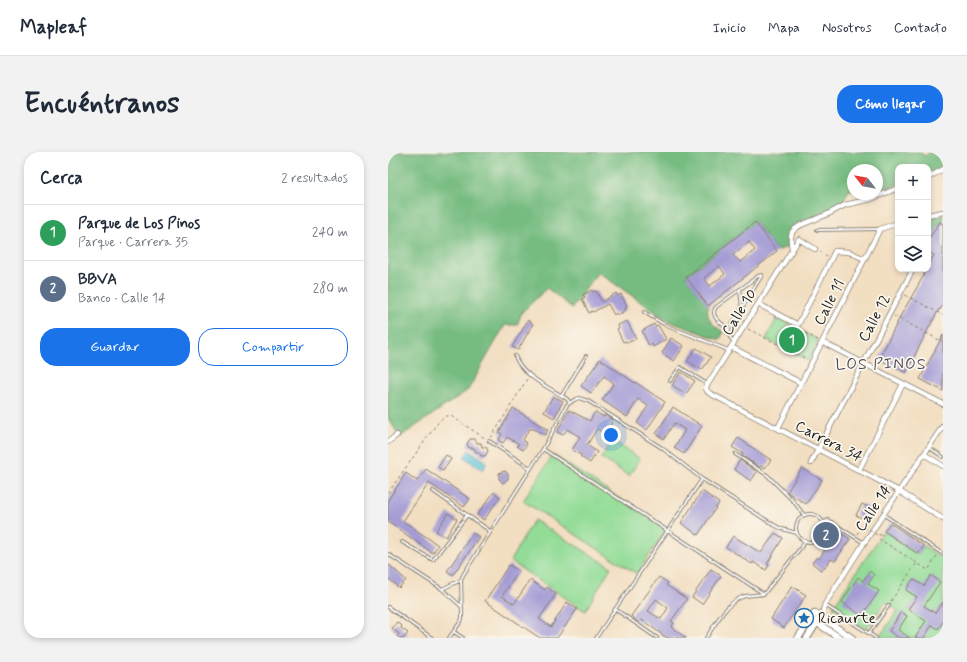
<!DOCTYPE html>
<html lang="es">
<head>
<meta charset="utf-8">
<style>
	body { margin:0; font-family:Mynerve,sans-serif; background:#f2f2f3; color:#1f2937 }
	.controls { position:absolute; right:12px; top:12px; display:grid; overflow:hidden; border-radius:8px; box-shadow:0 2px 6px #0003 }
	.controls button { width:36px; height:36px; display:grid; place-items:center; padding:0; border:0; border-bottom:1px solid #e0e1e3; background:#fff; color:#1f2937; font:20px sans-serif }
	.compass { position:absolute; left:459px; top:12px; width:36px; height:36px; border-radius:50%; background:#fff; box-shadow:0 2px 6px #0003; rotate:301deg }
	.you { position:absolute; left:223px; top:283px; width:14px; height:14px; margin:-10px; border:3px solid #fff; border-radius:50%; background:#1a73e8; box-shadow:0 0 0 6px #1a73e833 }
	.badge { display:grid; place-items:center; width:26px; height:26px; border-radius:50%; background:#1a73e8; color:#fff; font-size:13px; font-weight:700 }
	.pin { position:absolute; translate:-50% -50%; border:2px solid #fff; box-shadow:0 1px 4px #0006 }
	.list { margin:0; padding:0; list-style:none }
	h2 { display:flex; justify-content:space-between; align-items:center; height:52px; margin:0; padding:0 16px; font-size:17px }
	h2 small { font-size:13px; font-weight:400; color:#747a83 }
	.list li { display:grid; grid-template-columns:26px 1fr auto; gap:12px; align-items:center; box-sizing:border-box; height:56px; padding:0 16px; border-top:1px solid #e0e1e3 }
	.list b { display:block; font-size:15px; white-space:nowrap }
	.list p { margin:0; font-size:13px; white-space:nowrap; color:#747a83 }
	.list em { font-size:13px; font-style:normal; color:#747a83 }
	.actions { display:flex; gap:8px; padding:12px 16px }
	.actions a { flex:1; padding:9px 0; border:1px solid #1a73e8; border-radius:16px; text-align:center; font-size:14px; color:#1a73e8 }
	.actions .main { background:#1a73e8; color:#fff }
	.icon { flex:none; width:22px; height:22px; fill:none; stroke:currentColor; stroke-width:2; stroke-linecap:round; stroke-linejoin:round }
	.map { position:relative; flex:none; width:555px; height:486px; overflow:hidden; border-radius:16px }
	header { display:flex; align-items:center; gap:24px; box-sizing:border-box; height:56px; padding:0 20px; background:#fff; border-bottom:1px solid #e0e1e3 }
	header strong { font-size:19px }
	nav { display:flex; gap:22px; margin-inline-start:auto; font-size:14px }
	.intro { display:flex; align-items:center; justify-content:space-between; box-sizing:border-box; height:96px; padding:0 24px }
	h1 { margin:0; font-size:28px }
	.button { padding:10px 18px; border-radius:16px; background:#1a73e8; color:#fff; font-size:14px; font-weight:700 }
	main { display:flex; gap:24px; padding:0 24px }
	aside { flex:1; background:#fff; border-radius:16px; box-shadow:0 2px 6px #0003 }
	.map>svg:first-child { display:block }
	.green { fill:#93dc97; stroke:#587c5a }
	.forest { fill:#76bc80; stroke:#496c4e }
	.water { fill:#5dc4da; stroke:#3c707b }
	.building { fill:#a59cd5; fill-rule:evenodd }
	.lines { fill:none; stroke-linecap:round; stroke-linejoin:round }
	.lane-casing { stroke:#877d6e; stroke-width:4 }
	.street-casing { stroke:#877d6e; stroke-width:6 }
	.secondary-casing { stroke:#877d6e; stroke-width:8 }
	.path { stroke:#877d6e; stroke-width:1; stroke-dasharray:3 3; stroke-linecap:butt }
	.lane { stroke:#fff; stroke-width:2 }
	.street { stroke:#fff; stroke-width:4.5 }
	.secondary { stroke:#fff; stroke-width:6 }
	.path-bridge { stroke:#877d6e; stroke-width:1; stroke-dasharray:3 3; stroke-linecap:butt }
	.labels { text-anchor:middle; stroke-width:3.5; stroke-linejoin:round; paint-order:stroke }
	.street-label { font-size:15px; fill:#1c1c1c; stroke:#fbf7ec }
	.poi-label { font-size:15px; fill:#1c1c1c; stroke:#fbf7ec; text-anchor:start }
	.neighbourhood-label { font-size:16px; letter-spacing:1px; fill:#4c495d; stroke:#fbf7ec }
</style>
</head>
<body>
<header>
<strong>Mapleaf</strong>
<nav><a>Inicio</a><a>Mapa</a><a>Nosotros</a><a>Contacto</a></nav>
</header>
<div class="intro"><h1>Encuéntranos</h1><a class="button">Cómo llegar</a></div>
<main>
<aside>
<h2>Cerca<small>2 resultados</small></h2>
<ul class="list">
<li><span class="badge" style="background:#2e9e5b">1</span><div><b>Parque de Los Pinos</b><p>Parque · Carrera 35</p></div><em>240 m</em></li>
<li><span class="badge" style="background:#5c6f8a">2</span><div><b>BBVA</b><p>Banco · Calle 14</p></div><em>280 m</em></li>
</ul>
<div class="actions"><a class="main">Guardar</a><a>Compartir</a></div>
</aside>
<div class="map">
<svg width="555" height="486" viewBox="0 0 555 486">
	<rect width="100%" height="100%" fill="#fbf7ec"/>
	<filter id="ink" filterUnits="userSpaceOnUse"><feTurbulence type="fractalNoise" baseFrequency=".025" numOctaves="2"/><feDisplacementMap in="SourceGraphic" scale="8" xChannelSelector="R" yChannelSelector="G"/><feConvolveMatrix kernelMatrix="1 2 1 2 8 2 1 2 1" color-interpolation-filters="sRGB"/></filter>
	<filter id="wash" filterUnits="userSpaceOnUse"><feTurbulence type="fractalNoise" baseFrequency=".012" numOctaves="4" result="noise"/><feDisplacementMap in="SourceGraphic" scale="16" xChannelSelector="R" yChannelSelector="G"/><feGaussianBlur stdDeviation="0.9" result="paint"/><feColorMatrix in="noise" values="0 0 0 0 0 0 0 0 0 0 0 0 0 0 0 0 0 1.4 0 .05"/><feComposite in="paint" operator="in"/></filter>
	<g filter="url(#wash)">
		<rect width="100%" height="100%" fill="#f2dec1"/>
		<!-- green -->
		<path class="green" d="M389,166L430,188L420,209L378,187Z
			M224,288L252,307L241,324L213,306Z
			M165,303L278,377L249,422L135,349Z
			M146,368L223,415L197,459L122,409Z
			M496,379L530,402L536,394L555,407V476L548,486H495L492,484L510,458L497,450L478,477L445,455Z"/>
		<!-- forest -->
		<path class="forest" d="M0,0H532L537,4L541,0H555V15L540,23V15H510V32L493,39H489V18H465V38H461L455,49L432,62L407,72L402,76L400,80L399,87L401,94L389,99L367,70L298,124L320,154C318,169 325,172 335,180L332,188L280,169L210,120L184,156L159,136L134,160L129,173H117L80,238L12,285L0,266Z
			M555,63V72L552,70L540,88V66Z"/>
		<!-- water -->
		<path class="water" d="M81,298L99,310L95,318L76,305Z"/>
		<g id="blocks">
			<!-- building -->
			<path class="building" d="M367,70L389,99L320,154L298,125ZM361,90L367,98L352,110L345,103ZM331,114L337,122L322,134L316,126Z
				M552,70L555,72V152L552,158L551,157L537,183L518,221L491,207L513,163L536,123H535L538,117H540V113L546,103L540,99V88Z
				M204,138L205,140L208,139L214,150L228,141L230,144L233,142L239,154L237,156L238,158L230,163L228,161L226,163L220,152L205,160L204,159L201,161L194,147L197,145L195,143Z
				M140,168L145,172L130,198L124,195Z
				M239,169L248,187L239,191L238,189L235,190L229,177L231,176L230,173Z
				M266,172L267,174L270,173L278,187L265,195L264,192L261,194L254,179Z
				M555,183V239L532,227Z
				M283,186L296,194L286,209L274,201Z
				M308,196L323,205L314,218L299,209Z
				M212,207L247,231V230L277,250L259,278L249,271L260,254L250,247L239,265L214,248L226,231L216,224L203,241L193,234Z
				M293,220L307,229L298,242L284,233Z
				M165,244L175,249L166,266L156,260Z
				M285,255L314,274L296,302L286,296L297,278L286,271L276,287L268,282Z
				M125,256L160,278L157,283L146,277H141L135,288L139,292L135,298L129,294L131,292L119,285L115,291L110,288L114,282L111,280Z
				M181,258L202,269L207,260L216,265L217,263L225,268L217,282L209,277L199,293L209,300L202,311L193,305V303L184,298L192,285L179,277L175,283L169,280Z
				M350,286L383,308L377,316L373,314L372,315L354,304L355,302L344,295Z
				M82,287H87L89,291H93L94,295H98L100,299L97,304H93L91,300H88L86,296H81L79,292Z
				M58,303L63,307L55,319L50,315Z
				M352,308L369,320L363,329L346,317Z
				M414,316L434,328L418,352L399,340Z
				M38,317L82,347L76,355L41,331L15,369L50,393L45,401L0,370V348L18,321L29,329Z
				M117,319L120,322V327L115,331L111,327V321Z
				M314,339L331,351L310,383L293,371Z
				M106,340L112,345L96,368L89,363Z
				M474,352L485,357L479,369L468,363Z
				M60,361L69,367L58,385L48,379Z
				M502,371L536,394L530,402L496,379Z
				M442,374L462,387L447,409L443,407L434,419L424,411L429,405L431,407L443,388L436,384Z
				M85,381L91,385L65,423L59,419Z
				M387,381L395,386L379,412L381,413L378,418L365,410L364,412L338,395L345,384L373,401Z
				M0,412L18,428L11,436L0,426Z
				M121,413L131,419L114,444L126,452L142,428L157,438L159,435L168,442L151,467L163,475L179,450L189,457L169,486H152L97,449Z
				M323,417L333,424L314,452L304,445Z
				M482,419L486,423L480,432L491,439L474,464L454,450L470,425L475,429Z
				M543,423L552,430L536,454L547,461L555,450V470L550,477L544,473L536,486H527L538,469L520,457L529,445L518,438L525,427L536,434Z
				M271,425L280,431L278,433L299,447L283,469L286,471L283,475L298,486H279L254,468L251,471L243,464ZM268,447L280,456L273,467L260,459Z
				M404,434L418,443L396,476L383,467Z
				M513,460L519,464L510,478L522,486H511L501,479Z
				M9,470L14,475L13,476L20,481L16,486H8L11,482L4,476Z"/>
		</g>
	</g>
	<g filter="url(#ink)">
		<use href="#blocks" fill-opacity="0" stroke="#877d6e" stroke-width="1"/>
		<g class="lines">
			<defs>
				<path id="lane" d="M429,78L491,77
					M352,137L354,155
					M256,160L279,174L340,198
					M341,178C334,171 321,165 328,155L370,124L374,123
					M345,189L339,181L374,123
					M127,204C134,224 162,236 179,247L182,251
					M282,229L292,215L319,232
					M174,243L198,204
					M101,289L142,316
					M542,296L555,305
					M155,297L376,442
					M347,302L379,323L406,350L416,363
					M45,339L102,379
					M408 376a14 14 0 1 1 28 0a14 14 0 1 1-28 0Z
					M496,363L555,402
					M436,370L440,368L476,391
					M14,390L45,408L79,363
					M0,402L54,437L74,455
					M54,437L73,428
					M437,453L488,486
					M0,455L44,486
					M227,457L269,486
					M66,480L75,486
					M481,481L501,453
					M61,486L71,472L74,467V462L73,428L75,423L155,297L179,253L186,248L191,246L200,249L274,296L314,327L386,373L394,377L409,381
					M208,486L314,327
					M318,486C327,473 338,451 354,445C361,443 369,443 376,442L418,389
					M552,486L555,482"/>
				<path id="street" d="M540,26L555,17
					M540,63L555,60
					M404,97L403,90V85L404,80L407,77L413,73L440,62L457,53L483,47L510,36
					M427,97L411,87L318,235C318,238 319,240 323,242L511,339L555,367
					M370,152L410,173L447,99L461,100L477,107
					M434,190L555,252
					M343,195L413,231
					M390,276L492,77L510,71
					M0,290L9,283
					M536,302L555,314
					M423,311L525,117
					M471,318L515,232
					M433,465L437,452L476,391L555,274"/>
				<path id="secondary" d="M423,467L452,486
					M410,486L427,461L464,486
					M419,486L431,467"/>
			</defs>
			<!-- lane casing -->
			<use href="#lane" class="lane-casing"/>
			<!-- street casing -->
			<use href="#street" class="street-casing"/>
			<!-- secondary casing -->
			<use href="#secondary" class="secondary-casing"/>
			<!-- path -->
			<path class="path" d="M431,99L439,104
				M517,143L555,163
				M506,164L555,190
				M360,177L419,207
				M412,178L430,188
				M103,286L139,227
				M0,341L48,273C52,269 57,262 63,264L98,287
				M469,382L477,370L478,372L476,375
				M491,384L493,381L495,382L491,387L540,418L550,402
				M503,449L528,412"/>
			<!-- lane -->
			<use href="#lane" class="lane"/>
			<!-- street -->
			<use href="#street" class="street"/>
			<!-- secondary -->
			<use href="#secondary" class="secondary"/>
			<!-- path-bridge -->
			<path class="path-bridge" d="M476,375L491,384"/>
		</g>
	</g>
	<!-- icons -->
	<defs>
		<symbol id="sight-ring" viewBox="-11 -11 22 22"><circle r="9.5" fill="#fbf7ec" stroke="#1f6fb2" stroke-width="1.5"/><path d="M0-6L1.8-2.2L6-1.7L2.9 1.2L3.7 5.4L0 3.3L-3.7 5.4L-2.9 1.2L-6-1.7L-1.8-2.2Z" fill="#1f6fb2"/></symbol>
	</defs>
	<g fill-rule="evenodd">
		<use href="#sight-ring" x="405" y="455" width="22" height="22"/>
	</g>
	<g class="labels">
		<!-- street labels -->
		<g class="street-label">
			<text transform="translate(441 150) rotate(-63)" y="5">Calle 11</text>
			<text transform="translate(351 160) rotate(-58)" y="5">Calle 10</text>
			<text transform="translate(486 166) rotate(-62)" y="5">Calle 12</text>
			<text transform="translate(441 289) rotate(27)" y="5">Carrera 34</text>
			<text transform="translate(485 356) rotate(-56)" y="5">Calle 14</text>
		</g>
		<!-- poi labels -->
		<g class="poi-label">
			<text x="430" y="471">Ricaurte</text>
		</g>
		<!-- neighbourhood labels -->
		<g class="neighbourhood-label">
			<text x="493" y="217">LOS PINOS</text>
		</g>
	</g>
</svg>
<div class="controls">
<button>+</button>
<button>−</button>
<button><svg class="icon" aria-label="layers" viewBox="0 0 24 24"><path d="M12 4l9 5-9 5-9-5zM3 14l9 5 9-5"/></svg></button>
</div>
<svg class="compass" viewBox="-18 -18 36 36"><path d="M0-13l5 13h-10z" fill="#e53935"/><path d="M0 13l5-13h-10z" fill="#747a83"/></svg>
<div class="you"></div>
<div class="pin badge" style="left:404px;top:188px;background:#2e9e5b">1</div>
<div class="pin badge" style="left:438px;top:383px;background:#5c6f8a">2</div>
</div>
</main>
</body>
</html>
